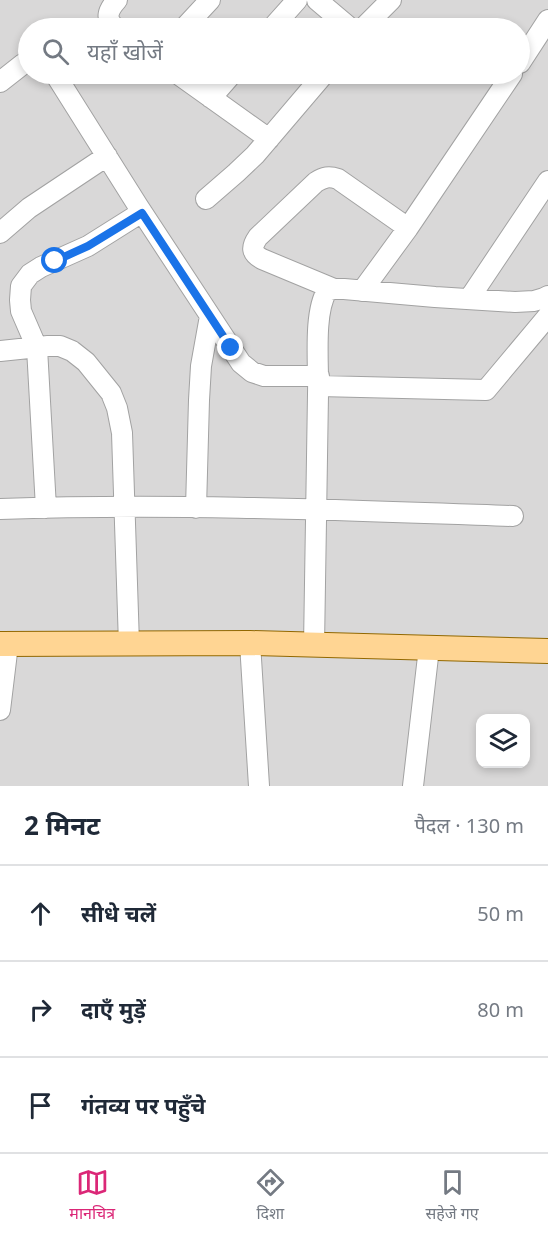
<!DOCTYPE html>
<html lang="hi">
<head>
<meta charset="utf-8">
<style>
	body { margin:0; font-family:"Noto Sans","Noto Sans Devanagari",sans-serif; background:#f2f2f3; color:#1f2937 }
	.controls { position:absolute; right:18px; bottom:18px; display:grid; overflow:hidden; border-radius:12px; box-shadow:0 3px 9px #0003 }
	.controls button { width:54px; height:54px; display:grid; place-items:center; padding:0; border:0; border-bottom:2px solid #e0e1e3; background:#fff; color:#1f2937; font:30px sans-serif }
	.stop { position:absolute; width:18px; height:18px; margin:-14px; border:4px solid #1a73e8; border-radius:50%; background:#fff }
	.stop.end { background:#1a73e8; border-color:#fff; box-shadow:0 2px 6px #0008 }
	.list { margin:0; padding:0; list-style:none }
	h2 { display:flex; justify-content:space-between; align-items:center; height:78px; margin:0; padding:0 24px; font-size:26px }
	h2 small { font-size:20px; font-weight:400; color:#747a83 }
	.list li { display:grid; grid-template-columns:39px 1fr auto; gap:18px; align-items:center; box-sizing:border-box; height:96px; padding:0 24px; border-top:2px solid #e0e1e3 }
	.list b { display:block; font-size:22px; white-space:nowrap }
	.list em { font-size:20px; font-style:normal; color:#747a83 }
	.icon { flex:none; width:33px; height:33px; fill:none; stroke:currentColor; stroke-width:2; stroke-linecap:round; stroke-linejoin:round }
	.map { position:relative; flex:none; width:548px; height:786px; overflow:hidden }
	.search { position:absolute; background:#fff; box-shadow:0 3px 9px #0003; left:18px; right:18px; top:18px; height:66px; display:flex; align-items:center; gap:15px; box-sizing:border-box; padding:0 21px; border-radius:33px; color:#747a83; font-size:22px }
	.sheet { height:366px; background:#fff }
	nav { display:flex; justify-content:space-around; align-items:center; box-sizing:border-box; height:84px; border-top:2px solid #e0e1e3; background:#fff; font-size:16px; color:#747a83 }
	nav a { display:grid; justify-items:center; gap:3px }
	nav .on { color:#db2777 }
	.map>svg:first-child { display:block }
	.residential { fill:#d9d8d8; fill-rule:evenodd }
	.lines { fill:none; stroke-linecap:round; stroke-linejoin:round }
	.minor-casing { stroke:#a2a2a2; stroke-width:22 }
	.major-casing { stroke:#926800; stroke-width:26 }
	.minor { stroke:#fff; stroke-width:20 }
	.major { stroke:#ffd593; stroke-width:24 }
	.route { stroke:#1a73e8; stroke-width:8 }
</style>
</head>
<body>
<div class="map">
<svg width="548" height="786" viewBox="0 0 548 786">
	<rect width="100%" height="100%" fill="#eeeadf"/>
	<!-- residential -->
	<path class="residential" d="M0,0H548V786H0ZM28,28H520V74H28ZM480,718H526V764H480Z"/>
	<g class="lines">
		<defs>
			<path id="minor" d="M317,0L350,28
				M116,28C104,19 108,10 117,0
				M184,28L210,0
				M272,28L297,0
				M363,28L391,0
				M520,63L548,20
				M55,74L138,206L241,363L252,372L264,376H319
				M178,74L269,139
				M0,82L23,64
				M211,98L232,74
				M206,199L236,173L255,155L324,74
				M0,233L29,208L107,156
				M334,289L262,259C251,253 251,247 258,237L316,182C324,177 329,176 338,179L408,228
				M362,291L408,228L512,74
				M469,299L548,181
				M0,351L48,346H60L72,351L86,362L111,393L117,408L122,433L129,644
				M319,386L486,390L548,316
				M46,508L37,348L21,311L20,300L21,286L30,274L41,267L88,246L142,212
				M196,508L199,400L201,366L210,316
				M0,509C171,503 342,510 513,516
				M250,643L259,786
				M314,646C316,562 317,478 318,394C319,367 313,313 327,291L334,289H344L435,297L515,302L534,301L544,298L548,296
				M0,710L8,644
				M413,786L429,648"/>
			<path id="major" d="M0,644L250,643L548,651"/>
		</defs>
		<!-- minor casing -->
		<use href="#minor" class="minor-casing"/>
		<!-- major casing -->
		<use href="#major" class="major-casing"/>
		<!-- minor -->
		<use href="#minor" class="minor"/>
		<!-- major -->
		<use href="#major" class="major"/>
	</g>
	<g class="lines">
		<!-- route -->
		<path class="route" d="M55,261L88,246L142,213L231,348"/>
	</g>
</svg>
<div class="controls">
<button><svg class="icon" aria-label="layers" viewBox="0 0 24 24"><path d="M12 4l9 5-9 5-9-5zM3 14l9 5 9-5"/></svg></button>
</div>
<div class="stop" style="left:55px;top:261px"></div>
<div class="stop end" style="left:231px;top:348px"></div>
<div class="search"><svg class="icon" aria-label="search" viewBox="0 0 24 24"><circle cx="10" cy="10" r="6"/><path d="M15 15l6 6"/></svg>यहाँ खोजें</div>
</div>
<section class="sheet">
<h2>2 मिनट<small>पैदल · 130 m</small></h2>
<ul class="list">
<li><svg class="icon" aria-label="ahead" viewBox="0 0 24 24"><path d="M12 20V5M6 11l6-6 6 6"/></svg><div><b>सीधे चलें</b></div><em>50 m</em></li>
<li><svg class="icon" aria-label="right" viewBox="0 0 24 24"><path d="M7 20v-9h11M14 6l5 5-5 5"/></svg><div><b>दाएँ मुड़ें</b></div><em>80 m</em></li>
<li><svg class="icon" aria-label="arrive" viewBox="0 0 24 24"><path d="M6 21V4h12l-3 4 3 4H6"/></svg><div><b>गंतव्य पर पहुँचे</b></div></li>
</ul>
</section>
<nav>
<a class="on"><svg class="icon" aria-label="map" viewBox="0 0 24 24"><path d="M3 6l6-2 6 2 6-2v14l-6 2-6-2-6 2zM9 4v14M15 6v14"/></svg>मानचित्र</a>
<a><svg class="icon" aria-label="directions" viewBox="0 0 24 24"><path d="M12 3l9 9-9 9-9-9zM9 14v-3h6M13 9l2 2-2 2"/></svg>दिशा</a>
<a><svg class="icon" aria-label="saved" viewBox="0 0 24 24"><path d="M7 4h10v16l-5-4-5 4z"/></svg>सहेजे गए</a>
</nav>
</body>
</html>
